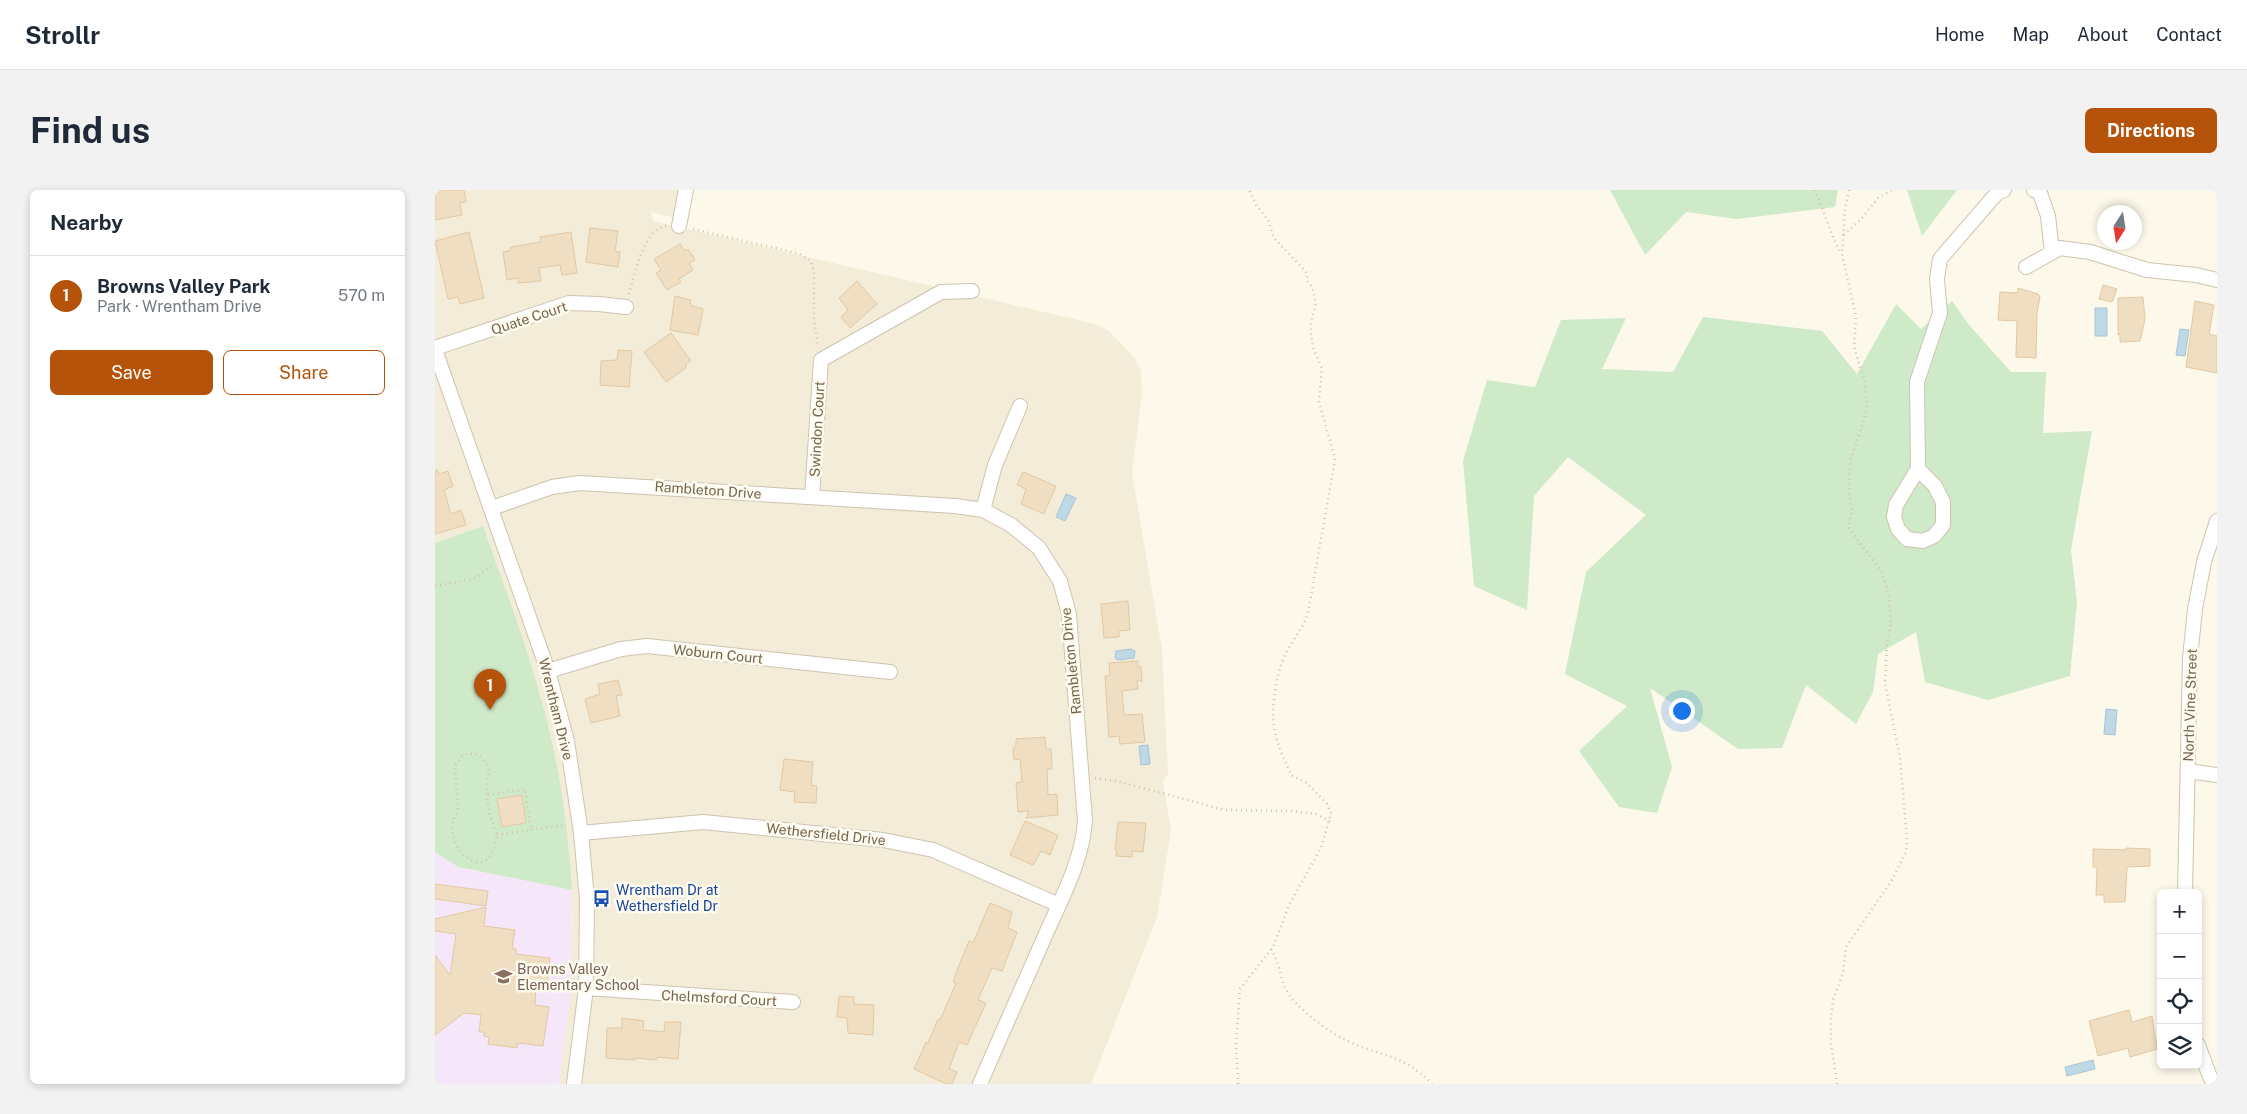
<!DOCTYPE html>
<html lang="en">
<head>
<meta charset="utf-8">
<style>
	body { margin:0; font-family:"Public Sans",sans-serif; background:#f2f2f3; color:#1f2937 }
	.controls { position:absolute; right:15px; bottom:15px; display:grid; overflow:hidden; border-radius:8px; box-shadow:0 2px 8px #0003 }
	.controls button { width:45px; height:45px; display:grid; place-items:center; padding:0; border:0; border-bottom:1px solid #e0e1e3; background:#fff; color:#1f2937; font:25px sans-serif }
	.compass { position:absolute; left:1662px; top:15px; width:45px; height:45px; border-radius:50%; background:#fff; box-shadow:0 2px 8px #0003; rotate:192deg }
	.you { position:absolute; left:1246px; top:520px; width:18px; height:18px; margin:-12px; border:4px solid #fff; border-radius:50%; background:#1a73e8; box-shadow:0 0 0 8px #1a73e833 }
	.badge { display:grid; place-items:center; width:32px; height:32px; border-radius:50%; background:#b45309; color:#fff; font-size:16px; font-weight:700 }
	.pin { position:absolute; translate:-50% -41px; filter:drop-shadow(0 1px 2px #0008) }
	.pin::after { content:''; position:absolute; top:26px; width:18px; height:15px; background:inherit; clip-path:polygon(0 0,100% 0,50% 100%) }
	.list { margin:0; padding:0; list-style:none }
	h2 { display:flex; justify-content:space-between; align-items:center; height:65px; margin:0; padding:0 20px; font-size:21px }
	h2 small { font-size:16px; font-weight:400; color:#747a83 }
	.list li { display:grid; grid-template-columns:32px 1fr auto; gap:15px; align-items:center; box-sizing:border-box; height:80px; padding:0 20px; border-top:1px solid #e0e1e3 }
	.list b { display:block; font-size:19px; white-space:nowrap }
	.list p { margin:0; font-size:16px; white-space:nowrap; color:#747a83 }
	.list em { font-size:16px; font-style:normal; color:#747a83 }
	.actions { display:flex; gap:10px; padding:15px 20px }
	.actions a { flex:1; padding:11px 0; border:1px solid #b45309; border-radius:8px; text-align:center; font-size:18px; color:#b45309 }
	.actions .main { background:#b45309; color:#fff }
	.icon { flex:none; width:28px; height:28px; fill:none; stroke:currentColor; stroke-width:2; stroke-linecap:round; stroke-linejoin:round }
	.map { position:relative; flex:none; width:1782px; height:894px; overflow:hidden; border-radius:8px }
	header { display:flex; align-items:center; gap:30px; box-sizing:border-box; height:70px; padding:0 25px; background:#fff; border-bottom:1px solid #e0e1e3 }
	header strong { font-size:24px }
	nav { display:flex; gap:28px; margin-inline-start:auto; font-size:18px }
	.intro { display:flex; align-items:center; justify-content:space-between; box-sizing:border-box; height:120px; padding:0 30px }
	h1 { margin:0; font-size:35px }
	.button { padding:12px 22px; border-radius:8px; background:#b45309; color:#fff; font-size:18px; font-weight:700 }
	main { display:flex; gap:30px; padding:0 30px }
	aside { flex:1; background:#fff; border-radius:8px; box-shadow:0 2px 8px #0003 }
	.map>svg:first-child { display:block }
	.residential { fill:#f3ecd8 }
	.education { fill:#f6e6f9 }
	.green { fill:#cfeac8 }
	.water { fill:#bed8e5; stroke:#a5c5d7 }
	.building { fill:#f0dec2; stroke:#e2c8a3 }
	.lines { fill:none; stroke-linecap:round; stroke-linejoin:round }
	.minor-casing { stroke:#cec3af; stroke-width:16 }
	.path { stroke:#d6c2a5; stroke-width:2.5; stroke-dasharray:1 4; stroke-linecap:butt }
	.minor { stroke:#fff; stroke-width:14 }
	.labels { text-anchor:middle; stroke-width:5; stroke-linejoin:round; paint-order:stroke }
	.street-label { font-size:14px; fill:#76644d; stroke:#fefcf0 }
	.transit-label { font-size:14px; fill:#164399; stroke:#fefcf0; text-anchor:start }
	.education-label { font-size:14px; fill:#785e54; stroke:#fefcf0; text-anchor:start }
</style>
</head>
<body>
<header>
<strong>Strollr</strong>
<nav><a>Home</a><a>Map</a><a>About</a><a>Contact</a></nav>
</header>
<div class="intro"><h1>Find us</h1><a class="button">Directions</a></div>
<main>
<aside>
<h2>Nearby<small></small></h2>
<ul class="list">
<li><span class="badge">1</span><div><b>Browns Valley Park</b><p>Park · Wrentham Drive</p></div><em>570 m</em></li>
</ul>
<div class="actions"><a class="main">Save</a><a>Share</a></div>
</aside>
<div class="map">
<svg width="1782" height="894" viewBox="0 0 1782 894">
	<rect width="100%" height="100%" fill="#fcf8ea"/>
	<!-- residential -->
	<path class="residential" d="M0,0H247L240,28L216,22L218,31L660,134L674,141L699,167L706,181L707,203L697,283L727,460L733,584L728,591L736,640L722,727L656,894H124L135,806L137,717L135,669L128,613L114,540L104,501L48,336L0,353Z"/>
	<!-- education -->
	<path class="education" d="M0,662L23,677L137,700L135,806L124,894H0Z"/>
	<!-- green -->
	<path class="green" d="M1175,0H1403L1400,17L1302,29L1251,22L1210,65Z
		M1472,0H1522L1487,46Z
		M1517,111L1534,135L1576,182H1611L1608,243L1657,241L1636,360L1642,412L1635,486L1553,510L1490,492L1481,442L1443,464L1438,502L1421,534L1371,495L1347,558L1303,559L1215,498L1237,577L1222,623L1184,617L1144,561L1192,516L1130,484L1151,382L1211,325L1133,267L1099,306L1092,420L1039,396L1028,271L1052,190L1100,197L1126,130L1191,128L1167,179L1238,182L1268,127L1387,141L1422,184L1461,114L1486,139Z
		M48,336C67,391 89,446 104,502C123,566 133,633 137,700L23,677L0,662V353Z"/>
	<!-- water -->
	<path class="water" d="M1660,118H1672V146H1660Z
		M1745,139L1754,140L1750,166L1741,165Z
		M631,304L641,308L630,331L621,327Z
		M696,459L700,461L699,468L683,470L680,468L681,461Z
		M1671,519L1682,520L1680,545L1669,544Z
		M713,555L715,574L706,575L704,556Z
		M1658,870L1660,879L1632,886L1630,877Z"/>
	<!-- building -->
	<path class="building" d="M0,0H29L31,12L25,13L27,25L0,30Z
		M155,38L183,41L180,61L185,62L183,77L151,72Z
		M34,42L49,108L25,114L23,107L13,109L0,51Z
		M136,42L142,83L127,85L125,75L104,78L106,91L83,93V88L72,90L68,62L74,61L76,57L106,52L105,47Z
		M245,54L249,60H254L260,70L254,73L258,80L244,89L246,92L232,100L221,83L226,80L219,69Z
		M422,91L442,114L415,138L406,127L413,120L404,108Z
		M1668,95L1682,99L1677,112L1664,109Z
		M1583,98L1603,104L1605,107L1602,123L1601,168L1581,167L1582,131L1563,130L1565,102L1582,103Z
		M240,106L256,110L255,115L268,119L263,145L235,140Z
		M1708,107L1710,129L1705,151L1685,152V144L1683,145V108Z
		M1760,111L1779,115L1774,144L1782,146V183L1751,177Z
		M236,143L256,171L251,174V178L231,192L209,162Z
		M183,160L197,161L194,197L165,195L166,171L182,170Z
		M0,280H2L4,284L13,281L18,296L9,300L16,324L26,320L31,335L0,344Z
		M588,282L621,296L609,324L586,314L591,299L582,295Z
		M693,411L695,440L684,441V447L669,448L666,414Z
		M703,471V477H706L707,491H702L703,499L687,501L689,525L707,524L710,552L685,554L684,546L674,547L670,486L675,485L674,473Z
		M183,490L187,505L181,506L185,526L156,533L150,509L165,504L163,494Z
		M610,547L611,559H616L617,579H612L613,605L622,604L623,625L591,628L594,621L583,622L581,593L587,592L585,569L579,570L578,559L581,555V549Z
		M349,569L378,572L376,595L382,596L381,613L359,612L360,602L345,600Z
		M87,605L91,633L67,637L62,609Z
		M590,631L623,645L615,665L606,661L598,675L575,665Z
		M683,632L711,633L708,662L697,661V667L681,666L682,660H680Z
		M1691,658L1715,659V676L1692,677L1690,712H1669V705H1661L1662,677H1658V659L1690,660Z
		M0,694L53,701L51,716L0,709Z
		M555,713L577,722L573,738L582,742L567,781L557,778L543,810L551,813L532,855L524,852L514,879L522,882L517,894H511L479,879L491,852L493,853L503,829L505,830L521,793L518,792L523,778L534,751L538,753Z
		M51,717L49,736L80,740L77,758L81,759V764L115,768L112,794L101,792L100,815L114,817L108,856L83,853L82,858L53,854L54,847L49,846V842H44L46,825L29,823L0,845V765L15,785L21,744L0,741V729Z
		M404,806L419,807V814L439,815L438,845L413,843L412,828L402,827Z
		M1694,820L1697,832L1717,826L1722,859L1695,867L1693,858L1663,866L1654,831Z
		M187,828L209,831L208,840L229,842L230,832H246L243,869L222,867V870L200,868V870L171,868L172,838H187Z"/>
	<g class="lines">
		<defs>
			<path id="minor" d="M1599,0L1605,3L1613,26L1617,62
				M244,36L251,0
				M1591,77L1625,58L1655,62L1712,80L1761,85L1782,90
				M0,158L134,113L164,114L191,117
				M0,160L113,481L132,551L146,643L152,709L151,798L139,894
				M1483,279L1500,296L1508,312V335L1499,346L1488,351L1472,349L1463,339L1459,327L1461,315L1483,279L1482,192L1505,123L1502,89L1505,69L1562,3L1569,0
				M377,307L386,170L506,102L537,101
				M57,318L117,297L145,293L520,316L548,320L576,335L604,358L625,391L634,424L650,631C647,672 626,709 610,746C588,796 566,845 545,894
				M548,320L560,275L585,216
				M113,481L186,459L212,456L455,482
				M1753,581L1782,585
				M146,643L268,632L448,650L498,660L624,715
				M1750,703L1755,468L1760,419L1769,372L1782,331
				M151,798L358,812
				M1763,855L1775,887L1780,894"/>
		</defs>
		<!-- minor casing -->
		<use href="#minor" class="minor-casing"/>
		<!-- path -->
		<path class="path" d="M1379,0C1390,20 1394,43 1406,63
			M258,39L365,64L376,71L379,83V132L383,156
			M1409,45L1428,27L1443,8L1457,0
			M194,104C199,86 209,37 232,36
			M0,396L41,388L58,374
			M36,564L44,565L53,576C55,583 52,588 52,595C51,604 53,616 55,625C57,634 63,642 61,651C53,699 0,654 23,621L20,575L28,565Z
			M660,588L681,591L790,620L856,621L881,624L895,631
			M53,605L90,599L96,639
			M62,645L128,635
			M836,759C848,777 843,796 861,813C877,829 896,844 917,853C950,867 969,865 997,894
			M803,894L801,856L805,799L838,757L854,715L886,658L896,623L892,614L872,593L856,585C850,571 843,557 840,542C835,519 841,484 851,463C858,449 868,438 873,423L899,275L900,268L884,212L887,178L878,158L876,145V132L881,113L877,97L872,91V83L839,48L833,30L821,15L814,0
			M1402,894L1396,853V827L1398,810L1408,783L1411,757L1457,690L1471,662L1472,649L1465,568L1450,493L1452,452L1456,433L1454,405L1446,381L1413,337L1417,321L1414,304L1415,272L1432,219L1430,193L1419,157L1421,127L1407,64L1410,19L1414,0"/>
		<!-- minor -->
		<use href="#minor" class="minor"/>
	</g>
	<!-- icons -->
	<defs>
		<symbol id="bus-bare" viewBox="-9 -9 18 18"><path d="M-5-6H5V4H4V6H2V4H-2V6H-4V4H-5ZM-3.5-4V0h7V-4ZM-3.5 1.2v1.5H-2V1.2ZM2 1.2v1.5H3.5V1.2Z" fill="#1a4fb4" stroke="#fefcf0" stroke-width="2.5" paint-order="stroke"/></symbol>
		<symbol id="school-bare" viewBox="-9 -9 18 18"><path d="M0-5L7-2L0 1L-7-2ZM-4 1L0 2.5L4 1V4Q0 6-4 4Z" fill="#8d6e63" stroke="#fefcf0" stroke-width="2.5" paint-order="stroke"/></symbol>
	</defs>
	<g fill-rule="evenodd">
		<use href="#bus-bare" x="154" y="696" width="25" height="25"/>
		<use href="#school-bare" x="56" y="774" width="25" height="25"/>
	</g>
	<g class="labels">
		<!-- street labels -->
		<g class="street-label">
			<text transform="translate(94 128) rotate(-18)" y="5">Quate Court</text>
			<text transform="translate(382 239) rotate(-87)" y="5">Swindon Court</text>
			<text transform="translate(273 300) rotate(4)" y="5">Rambleton Drive</text>
			<text transform="translate(283 464) rotate(6)" y="5">Woburn Court</text>
			<text transform="translate(636 471) rotate(-96)" y="5">Rambleton Drive</text>
			<text transform="translate(1755 515) rotate(-88)" y="5">North Vine Street</text>
			<text transform="translate(121 519) rotate(76)" y="5">Wrentham Drive</text>
			<text transform="translate(391 644) rotate(6)" y="5">Wethersfield Drive</text>
			<text transform="translate(284 808) rotate(3)" y="5">Chelmsford Court</text>
		</g>
		<!-- transit labels -->
		<g class="transit-label">
			<text x="181" y="705">Wrentham Dr at<tspan x="181" dy="16">Wethersfield Dr</tspan></text>
		</g>
		<!-- education labels -->
		<g class="education-label">
			<text x="82" y="784">Browns Valley<tspan x="82" dy="16">Elementary School</tspan></text>
		</g>
	</g>
</svg>
<div class="controls">
<button>+</button>
<button>−</button>
<button><svg class="icon" aria-label="locate" viewBox="0 0 24 24"><circle cx="12" cy="12" r="6"/><path d="M12 2v4M12 18v4M2 12h4M18 12h4"/></svg></button>
<button><svg class="icon" aria-label="layers" viewBox="0 0 24 24"><path d="M12 4l9 5-9 5-9-5zM3 14l9 5 9-5"/></svg></button>
</div>
<svg class="compass" viewBox="-18 -18 36 36"><path d="M0-13l5 13h-10z" fill="#e53935"/><path d="M0 13l5-13h-10z" fill="#747a83"/></svg>
<div class="you"></div>
<div class="pin badge" style="left:55px;top:520px">1</div>
</div>
</main>
</body>
</html>
